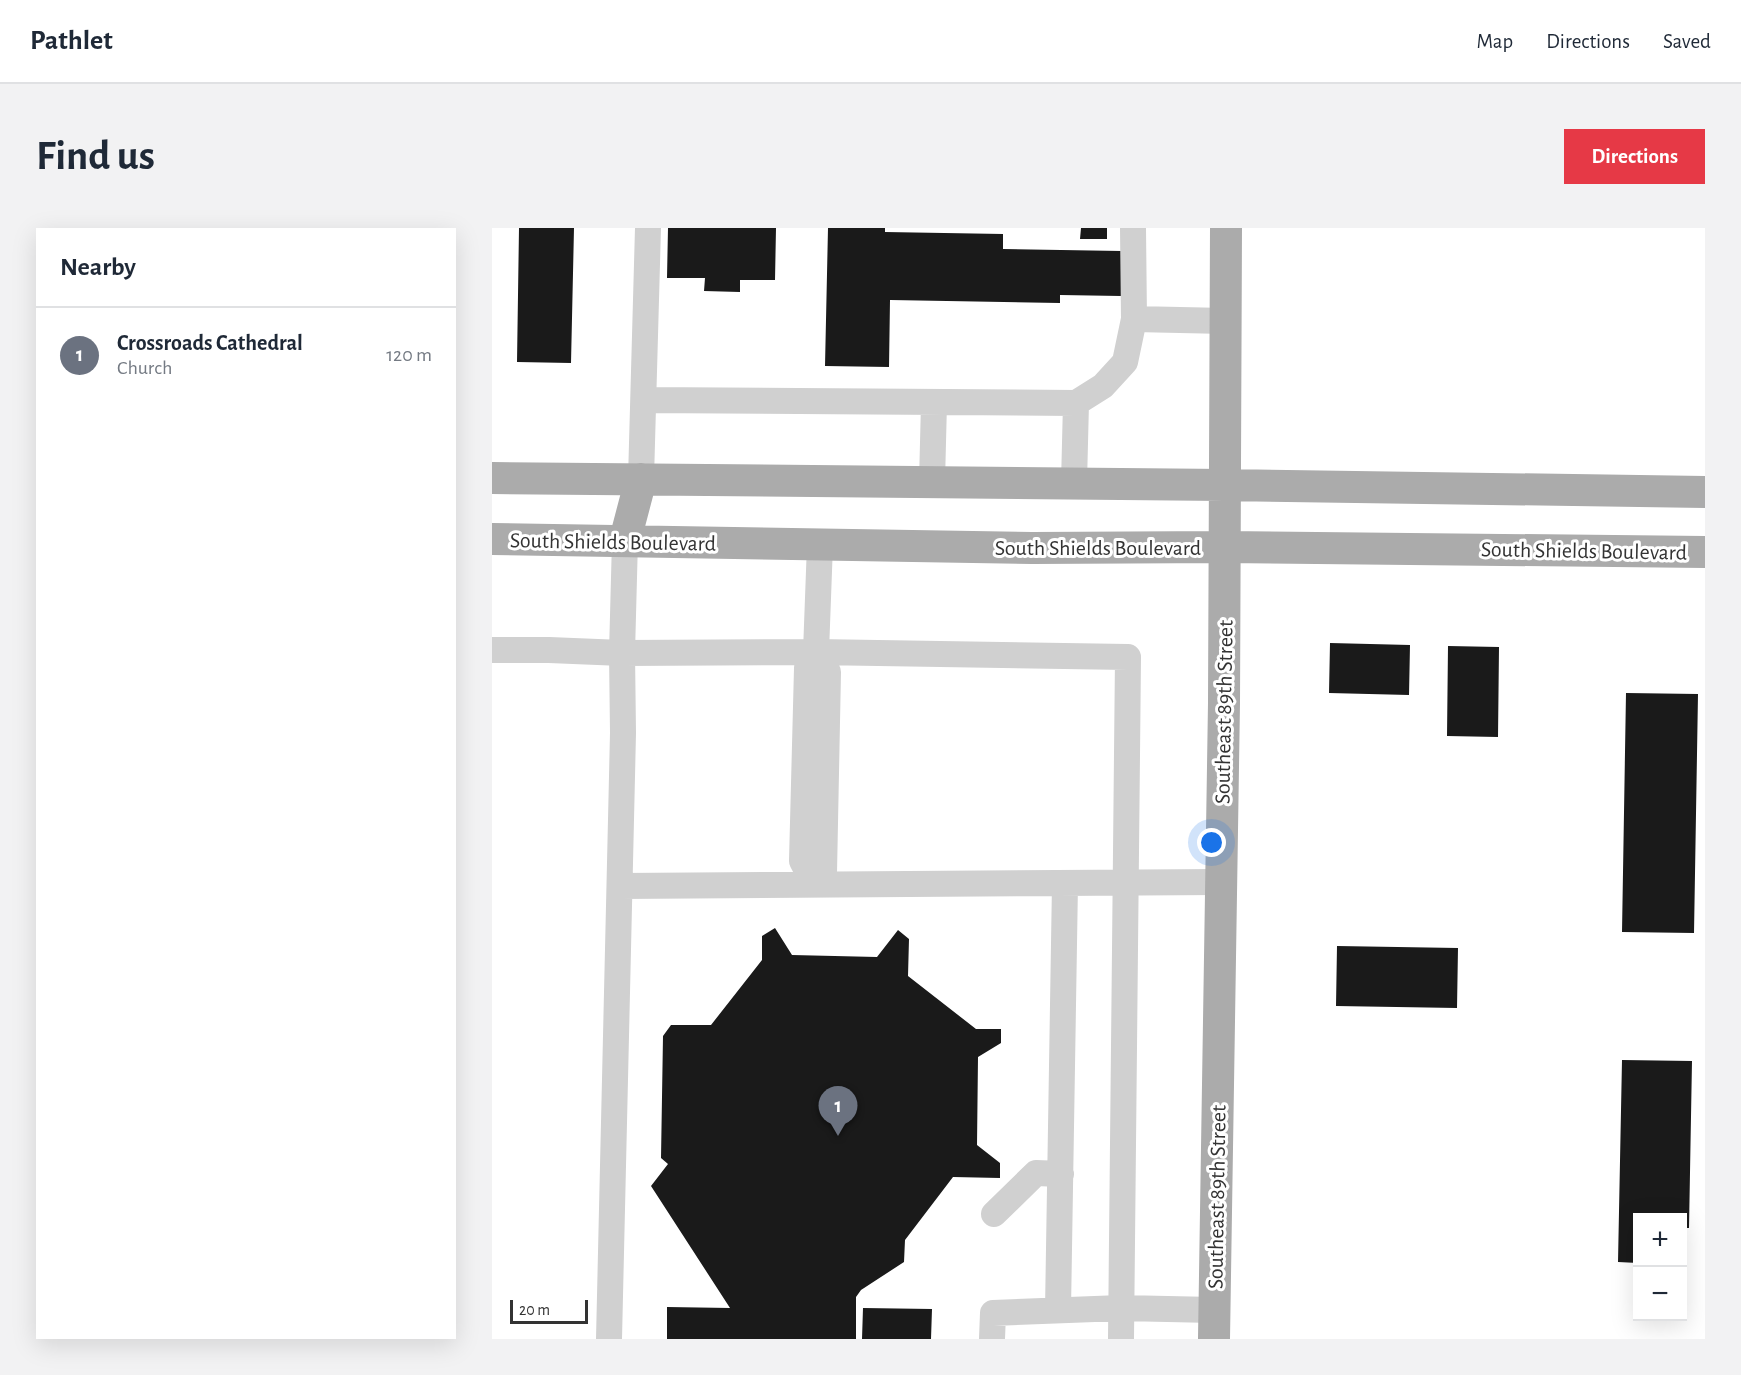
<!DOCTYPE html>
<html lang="en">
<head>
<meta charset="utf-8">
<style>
	body { margin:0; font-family:"Alegreya Sans",sans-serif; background:#f2f2f3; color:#1f2937 }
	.controls { position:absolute; right:18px; bottom:18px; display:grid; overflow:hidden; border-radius:0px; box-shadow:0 6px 24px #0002 }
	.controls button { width:54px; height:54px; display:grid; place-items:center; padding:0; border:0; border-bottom:2px solid #e0e1e3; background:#fff; color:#1f2937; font:30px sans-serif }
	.scale { position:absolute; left:18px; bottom:15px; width:78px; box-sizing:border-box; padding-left:6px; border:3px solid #333; border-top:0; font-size:16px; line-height:21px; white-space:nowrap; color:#333; -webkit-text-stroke:4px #fff; paint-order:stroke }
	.you { position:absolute; left:720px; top:615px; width:21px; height:21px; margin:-15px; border:4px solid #fff; border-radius:50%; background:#1a73e8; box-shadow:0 0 0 9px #1a73e833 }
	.badge { display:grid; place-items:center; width:39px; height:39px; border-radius:50%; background:#e63946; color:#fff; font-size:20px; font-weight:700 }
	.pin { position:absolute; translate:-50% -50px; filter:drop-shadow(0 2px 3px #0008) }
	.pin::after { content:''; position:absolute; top:32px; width:21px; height:18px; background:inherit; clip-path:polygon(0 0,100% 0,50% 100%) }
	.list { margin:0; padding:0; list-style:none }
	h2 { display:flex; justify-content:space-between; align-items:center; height:78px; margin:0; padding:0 24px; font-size:26px }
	h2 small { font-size:20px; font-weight:400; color:#747a83 }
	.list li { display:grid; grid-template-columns:39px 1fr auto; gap:18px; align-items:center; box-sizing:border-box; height:96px; padding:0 24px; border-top:2px solid #e0e1e3 }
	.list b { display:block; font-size:22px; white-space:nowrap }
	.list p { margin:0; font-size:20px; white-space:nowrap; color:#747a83 }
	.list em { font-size:20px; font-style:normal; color:#747a83 }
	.map { position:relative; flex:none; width:1213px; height:1111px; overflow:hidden; border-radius:0px }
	header { display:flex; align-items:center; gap:36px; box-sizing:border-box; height:84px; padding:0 30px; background:#fff; border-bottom:2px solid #e0e1e3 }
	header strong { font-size:28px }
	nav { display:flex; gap:33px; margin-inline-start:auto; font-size:21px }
	.intro { display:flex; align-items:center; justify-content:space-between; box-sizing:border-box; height:144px; padding:0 36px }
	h1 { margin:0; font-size:42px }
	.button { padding:15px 27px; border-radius:0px; background:#e63946; color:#fff; font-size:21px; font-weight:700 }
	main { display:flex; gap:36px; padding:0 36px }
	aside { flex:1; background:#fff; border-radius:0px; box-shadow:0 6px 24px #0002 }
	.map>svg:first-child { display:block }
	.building { fill:#1a1a1a }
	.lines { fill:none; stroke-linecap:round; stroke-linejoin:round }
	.minor { stroke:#d0d0d0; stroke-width:26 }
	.major { stroke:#ababab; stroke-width:32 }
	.labels { text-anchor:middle; stroke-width:6; stroke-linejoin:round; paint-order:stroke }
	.street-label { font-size:22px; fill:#333; stroke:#fff }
</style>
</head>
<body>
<header>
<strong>Pathlet</strong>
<nav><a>Map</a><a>Directions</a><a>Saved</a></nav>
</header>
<div class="intro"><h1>Find us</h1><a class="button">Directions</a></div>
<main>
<aside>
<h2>Nearby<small></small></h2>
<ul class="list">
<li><span class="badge" style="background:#6b7280">1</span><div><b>Crossroads Cathedral</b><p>Church</p></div><em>120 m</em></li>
</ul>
</aside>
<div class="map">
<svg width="1213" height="1111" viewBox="0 0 1213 1111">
	<rect width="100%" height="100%" fill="#fff"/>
	<!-- building -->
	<path class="building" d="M27,0H82L79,135L25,134Z
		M176,0H284L283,52H248V64L212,63L213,50H175Z
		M336,0H393V4L511,6V21L629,23V68L568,67V75L398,72L397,139L333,138Z
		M589,0H615V11H588Z
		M838,415L918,417L917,467L837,465Z
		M956,418L1007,419L1006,509L955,508Z
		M1134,465L1206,466L1202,705L1130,704Z
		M283,700L300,727L385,729L406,702L417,711L416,748L484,801H509V815L486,829L485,917L508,935V950L461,949L413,1012L412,1034L369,1062L364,1069V1111H175V1079L238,1080L159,958L176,936L169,930L171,808L179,797H219L270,732V708Z
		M845,718L966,720L965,780L844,778Z
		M1130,832L1200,833L1197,1000H1190V990H1146V1035L1126,1034Z
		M371,1080L440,1081L439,1111H370Z"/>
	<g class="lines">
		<!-- minor -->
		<path class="minor" d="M641,0L642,91L734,93
			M152,172L584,175L611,158L633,134L642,91
			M149,251L156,0
			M440,254L442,175
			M582,255L584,175
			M0,422H57L130,425L324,424L636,429L629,1111
			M324,424L336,444L332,645L322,656L310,633L315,440L324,424L328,316
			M128,658L728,654
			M502,986L544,945L569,946
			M566,1082L573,655
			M117,1111L131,505L130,425L133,312
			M500,1111L501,1085L629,1080L722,1082"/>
		<!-- major -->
		<path class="major" d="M0,250L733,257L1213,264
			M0,311L540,320L733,319L1213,324
			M133,312L149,251
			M722,1111L732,475L734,0"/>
	</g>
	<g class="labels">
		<!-- street labels -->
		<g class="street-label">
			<text transform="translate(121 313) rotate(1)" y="8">South Shields Boulevard</text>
			<text x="606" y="327">South Shields Boulevard</text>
			<text transform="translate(1092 322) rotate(1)" y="8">South Shields Boulevard</text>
			<text transform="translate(731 484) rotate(-89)" y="8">Southeast 89th Street</text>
			<text transform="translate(724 969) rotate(-89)" y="8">Southeast 89th Street</text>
		</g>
	</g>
</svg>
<div class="controls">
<button>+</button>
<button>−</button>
</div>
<div class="scale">20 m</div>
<div class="you"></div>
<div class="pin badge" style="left:346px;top:908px;background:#6b7280">1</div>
</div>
</main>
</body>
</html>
